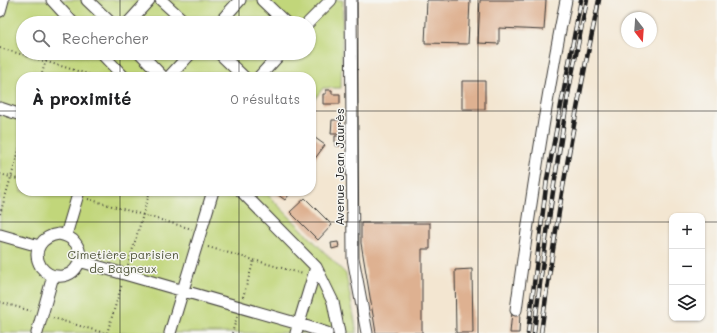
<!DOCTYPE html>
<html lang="fr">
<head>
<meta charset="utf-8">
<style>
	body { margin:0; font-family:Mali,sans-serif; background:#f6f6f6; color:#202124 }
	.controls { position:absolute; right:12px; bottom:12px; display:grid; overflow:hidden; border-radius:8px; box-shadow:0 1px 3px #0004 }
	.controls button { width:36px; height:36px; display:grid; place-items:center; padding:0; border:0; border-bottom:1px solid #e0e0e0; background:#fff; color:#202124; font:20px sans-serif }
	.compass { position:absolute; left:621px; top:12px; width:36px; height:36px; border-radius:50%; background:#fff; box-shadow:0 1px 3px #0004; rotate:163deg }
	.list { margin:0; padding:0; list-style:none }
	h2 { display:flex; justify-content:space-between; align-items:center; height:52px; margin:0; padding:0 16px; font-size:17px }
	h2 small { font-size:13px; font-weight:400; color:#757577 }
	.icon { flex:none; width:22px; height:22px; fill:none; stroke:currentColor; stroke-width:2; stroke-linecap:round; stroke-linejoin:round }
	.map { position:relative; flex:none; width:717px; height:333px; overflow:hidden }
	.search { position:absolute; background:#fff; box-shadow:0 1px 3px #0004; left:16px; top:16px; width:300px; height:44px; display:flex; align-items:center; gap:10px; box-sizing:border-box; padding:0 14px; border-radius:22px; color:#757577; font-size:15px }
	.panel { position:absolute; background:#fff; box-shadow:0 1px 3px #0004; left:16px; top:72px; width:300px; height:124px; border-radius:16px }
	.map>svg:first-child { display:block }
	.green { fill:#c1d67a; stroke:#6e794b; fill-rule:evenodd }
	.building { fill:#deb191 }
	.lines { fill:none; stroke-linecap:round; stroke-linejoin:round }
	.minor-casing { stroke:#3c3a37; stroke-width:13 }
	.path { stroke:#3c3a37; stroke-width:2; stroke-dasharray:1 3; stroke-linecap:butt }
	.minor { stroke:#fff; stroke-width:11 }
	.rail-casing { stroke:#1c1c1c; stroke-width:4.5 }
	.rail { stroke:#f6f6f2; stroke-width:3; stroke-dasharray:9; stroke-linecap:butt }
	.grid { fill:none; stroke:#1c1c1c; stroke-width:1; stroke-opacity:0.55 }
	.labels { text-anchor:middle; stroke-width:3; stroke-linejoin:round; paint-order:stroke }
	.street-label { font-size:12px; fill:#1c1c1c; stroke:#f6f6f2 }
	.park-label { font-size:12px; fill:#4e5438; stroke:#f6f6f2 }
</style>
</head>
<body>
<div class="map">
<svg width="717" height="333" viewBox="0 0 717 333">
	<rect width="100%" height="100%" fill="#f6f6f2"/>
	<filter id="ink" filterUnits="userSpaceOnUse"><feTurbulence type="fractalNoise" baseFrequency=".025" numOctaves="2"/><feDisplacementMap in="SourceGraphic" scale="8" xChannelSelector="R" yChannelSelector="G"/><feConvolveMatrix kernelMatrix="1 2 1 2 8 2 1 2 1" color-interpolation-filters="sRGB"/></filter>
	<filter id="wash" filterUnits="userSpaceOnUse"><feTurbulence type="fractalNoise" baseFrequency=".012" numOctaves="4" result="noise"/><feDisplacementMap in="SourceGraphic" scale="16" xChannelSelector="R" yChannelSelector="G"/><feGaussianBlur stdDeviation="0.9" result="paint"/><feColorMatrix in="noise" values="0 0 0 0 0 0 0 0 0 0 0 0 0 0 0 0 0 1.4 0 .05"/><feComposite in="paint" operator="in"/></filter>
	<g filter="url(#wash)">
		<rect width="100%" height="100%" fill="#f3e6d1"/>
		<!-- green -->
		<path class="green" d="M0,0H343L341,88H323L311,104V77H21V191H264L346,274L357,333H0ZM23,23H309V53H23Z"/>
		<g id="blocks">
			<!-- building -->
			<path class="building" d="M427,0H470L468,44L425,43Z
				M480,0H546L544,30L499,28V44L478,43Z
				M462,81H485V109H462Z
				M326,90H332V94H340V104H323V94H326Z
				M332,120H340V134H331Z
				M311,135L325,145L311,164Z
				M335,136H340V146H335Z
				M273,191H292L285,200Z
				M305,198L332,225L318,240L290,212Z
				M361,223H430V249H422V333H376L361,243Z
				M338,242L339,247L332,249L331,243Z
				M472,269L473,333H456L455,270Z
				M512,312L520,313L519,333H510Z"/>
		</g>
	</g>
	<g filter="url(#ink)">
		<use href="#blocks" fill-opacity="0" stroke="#3c3a37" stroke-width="1"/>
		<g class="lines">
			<defs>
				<path id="minor" d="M52,0L73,23
					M87,0L111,23
					M161,0L186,23
					M262,0L286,23
					M351,0L353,258L367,333
					M0,11L3,0
					M128,23L149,0
					M219,23L240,0
					M308,23L331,0
					M101,53L124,77
					M140,53L163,77
					M219,53L244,77
					M169,77L191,53
					M259,77L281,53
					M0,108L21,115
					M241,191L316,267L333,302L339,333
					M59,234C90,239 84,279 57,276C51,276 45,272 41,267C31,251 42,236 59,234Z
					M0,235L39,246
					M66,235L79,191
					M79,261L299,324L327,333
					M516,310C530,206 545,103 566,0
					M37,333L53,276
					M170,333L213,191
					M296,333L316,267"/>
			</defs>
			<!-- minor casing -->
			<use href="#minor" class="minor-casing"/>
			<!-- path -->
			<path class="path" d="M0,48L98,77
				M41,77L48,53
				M0,174L21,180
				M60,191L67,193
				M88,199L192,229
				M0,214L21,144
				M208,247L303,274
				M128,265L150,191
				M243,297L254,260
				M0,302L31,311
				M53,318L104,333
				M107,333L122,284
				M232,333L237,317"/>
			<!-- minor -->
			<use href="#minor" class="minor"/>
			<defs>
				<path id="rail" d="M528,333L547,179L581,0
					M534,333C543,251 556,170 569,89C575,60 581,30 587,0
					M541,333C556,221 575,110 599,0"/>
			</defs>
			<!-- rail casing -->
			<use href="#rail" class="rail-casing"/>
			<!-- rail -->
			<use href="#rail" class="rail"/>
		</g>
	</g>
	<!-- grid -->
	<path class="grid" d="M120,0V23M239,0V23M358,0V333M478,0V333M598,0V333M120,53V77M239,53V77M0,111H21M311,111H717M120,191V333M239,191V333M0,222H672M702,222H717"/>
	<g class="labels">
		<!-- street labels -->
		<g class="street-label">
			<text transform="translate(340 167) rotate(-90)" y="4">Avenue Jean Jaurès</text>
		</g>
		<!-- park labels -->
		<g class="park-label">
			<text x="123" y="259">Cimetière parisien<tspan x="123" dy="14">de Bagneux</tspan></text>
		</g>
	</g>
</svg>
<div class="controls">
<button>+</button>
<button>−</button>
<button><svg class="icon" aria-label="layers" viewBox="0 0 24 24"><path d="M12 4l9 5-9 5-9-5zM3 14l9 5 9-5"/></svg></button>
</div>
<svg class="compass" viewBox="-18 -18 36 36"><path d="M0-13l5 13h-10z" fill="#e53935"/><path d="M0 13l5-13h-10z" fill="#757577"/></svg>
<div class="search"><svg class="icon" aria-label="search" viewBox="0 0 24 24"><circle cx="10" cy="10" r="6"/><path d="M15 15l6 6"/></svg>Rechercher</div>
<section class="panel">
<h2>À proximité<small>0 résultats</small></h2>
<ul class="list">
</ul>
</section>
</div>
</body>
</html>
